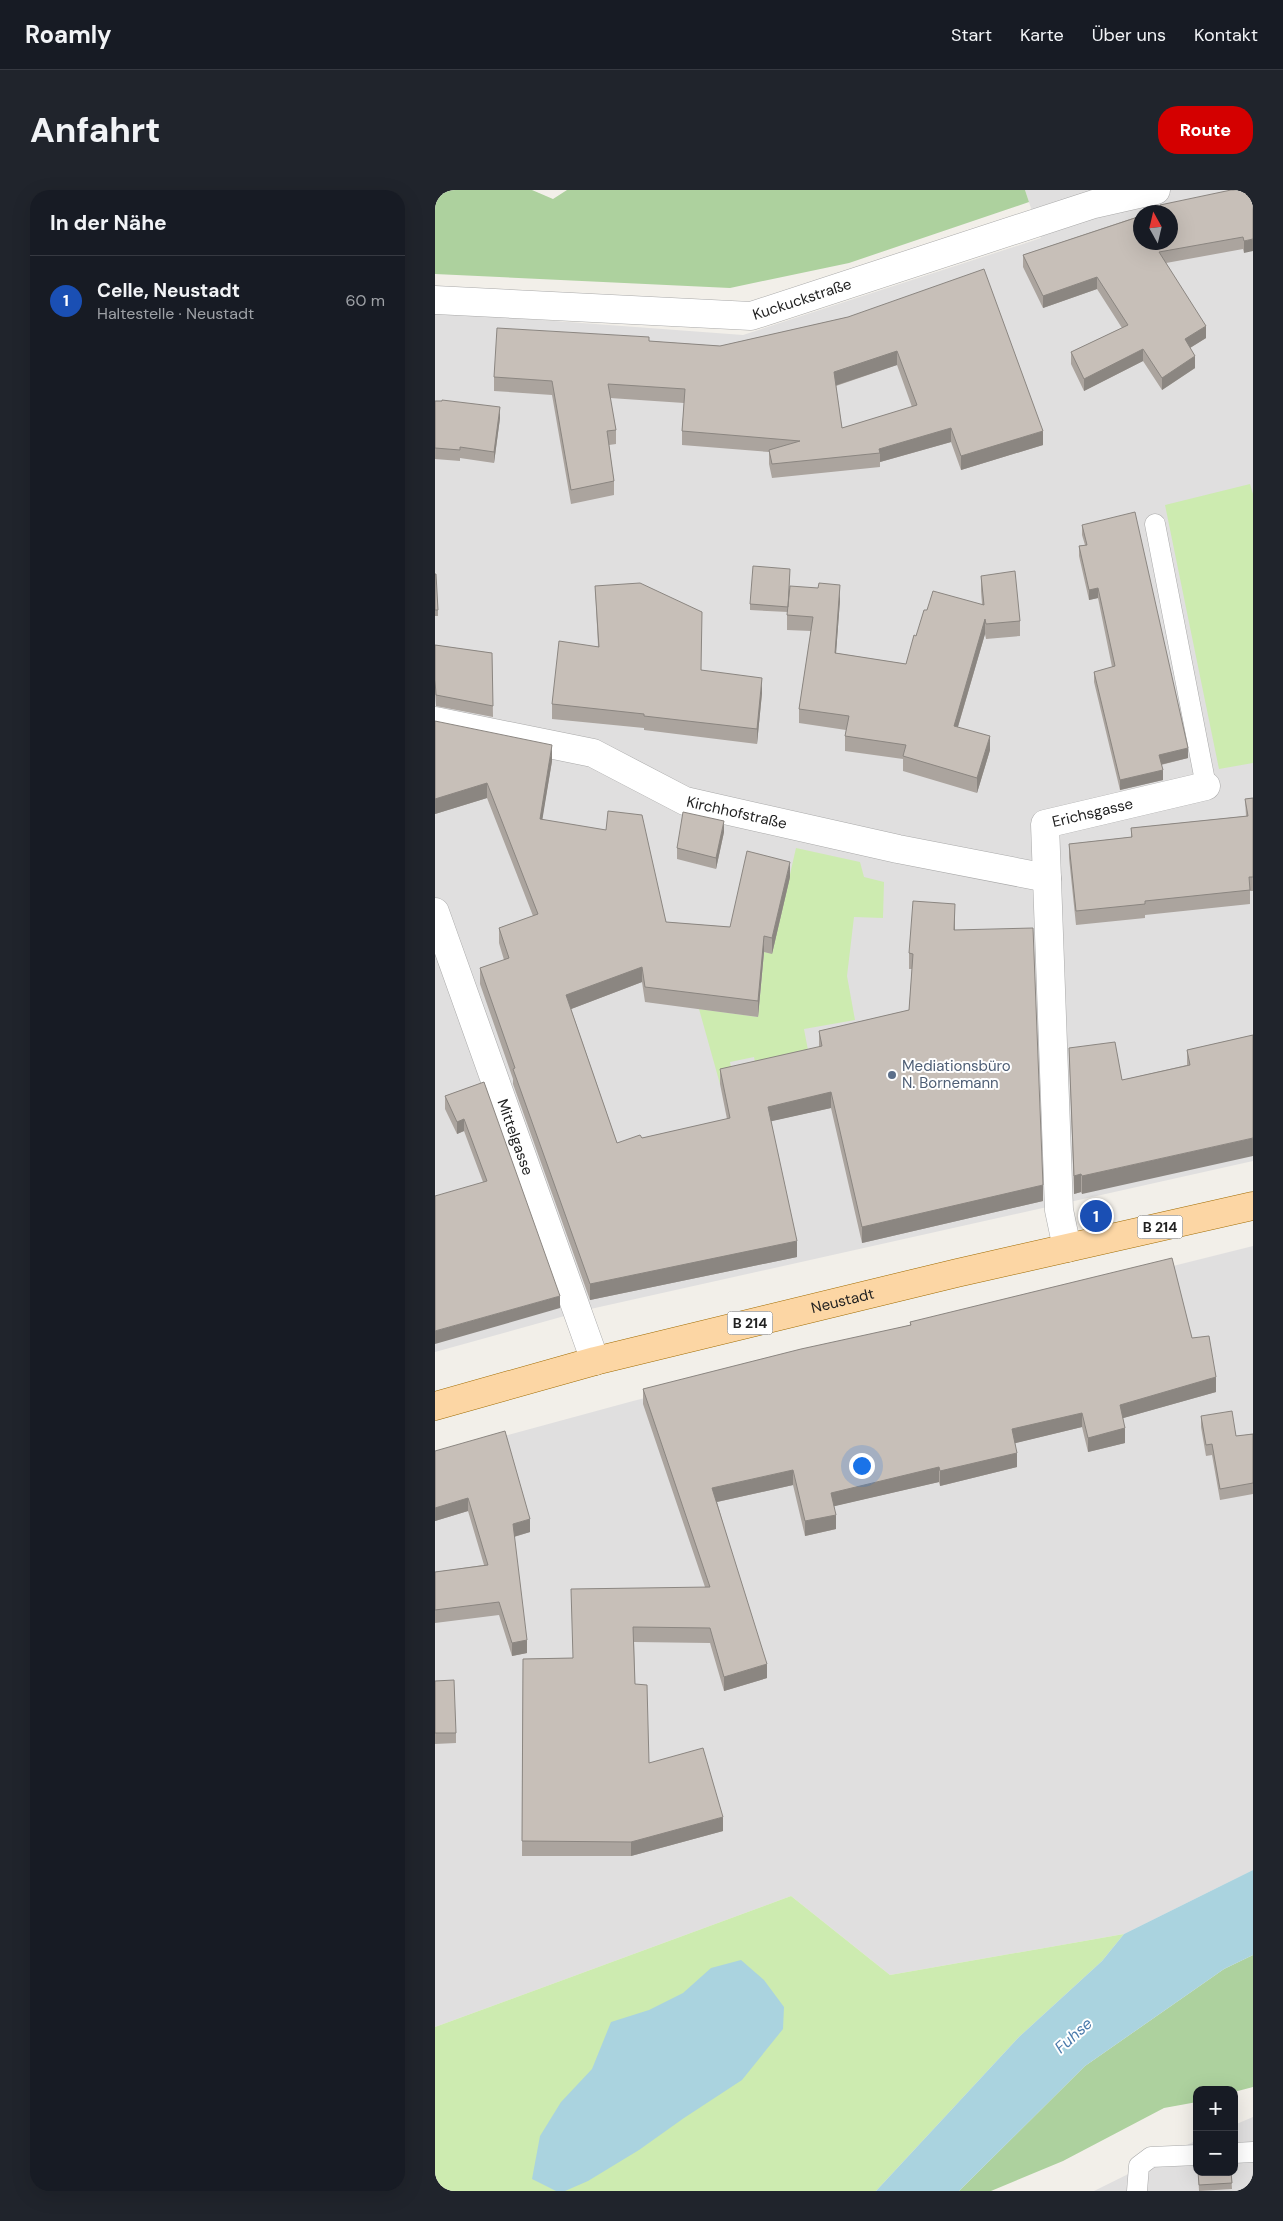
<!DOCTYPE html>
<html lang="de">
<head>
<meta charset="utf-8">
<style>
	body { margin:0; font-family:"DM Sans",sans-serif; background:#20242c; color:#f1f3f6 }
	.controls { position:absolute; right:15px; bottom:15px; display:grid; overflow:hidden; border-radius:10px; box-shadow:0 5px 20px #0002 }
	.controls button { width:45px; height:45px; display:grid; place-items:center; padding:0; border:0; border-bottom:1px solid #363941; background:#171b24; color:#f1f3f6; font:25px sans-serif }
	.compass { position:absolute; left:698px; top:15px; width:45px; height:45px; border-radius:50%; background:#171b24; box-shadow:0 5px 20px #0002; rotate:352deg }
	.you { position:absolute; left:426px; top:1275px; width:18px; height:18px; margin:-12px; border:4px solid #fff; border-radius:50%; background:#1a73e8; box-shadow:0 0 0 8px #1a73e833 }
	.badge { display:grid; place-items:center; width:32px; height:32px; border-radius:50%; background:#d40000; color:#fff; font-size:16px; font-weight:700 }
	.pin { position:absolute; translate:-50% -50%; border:2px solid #fff; box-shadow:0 1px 5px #0006 }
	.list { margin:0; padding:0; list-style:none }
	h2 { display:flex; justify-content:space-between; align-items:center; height:65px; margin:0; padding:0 20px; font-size:21px }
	h2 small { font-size:16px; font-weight:400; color:#9ea1a6 }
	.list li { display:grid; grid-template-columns:32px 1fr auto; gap:15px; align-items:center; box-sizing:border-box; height:90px; padding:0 20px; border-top:1px solid #363941 }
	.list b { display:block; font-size:19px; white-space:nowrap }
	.list p { margin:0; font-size:16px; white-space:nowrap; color:#9ea1a6 }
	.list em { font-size:16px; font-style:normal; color:#9ea1a6 }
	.map { position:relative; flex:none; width:818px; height:2001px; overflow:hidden; border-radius:20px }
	header { display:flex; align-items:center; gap:30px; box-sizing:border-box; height:70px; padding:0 25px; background:#171b24; border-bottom:1px solid #363941 }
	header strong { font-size:24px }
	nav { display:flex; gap:28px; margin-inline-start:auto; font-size:18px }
	.intro { display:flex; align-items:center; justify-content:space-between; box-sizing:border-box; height:120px; padding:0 30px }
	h1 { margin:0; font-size:35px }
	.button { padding:12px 22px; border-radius:20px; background:#d40000; color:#fff; font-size:18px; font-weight:700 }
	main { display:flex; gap:30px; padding:0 30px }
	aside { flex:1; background:#171b24; border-radius:20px; box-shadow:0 5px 20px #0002 }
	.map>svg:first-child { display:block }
	.residential { fill:#e0dfdf; fill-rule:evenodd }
	.grass { fill:#cdebb0 }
	.forest { fill:#add19e }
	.water { fill:#aad3df }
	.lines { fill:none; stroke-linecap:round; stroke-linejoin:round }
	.service-casing { stroke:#a9a9a9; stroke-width:21 }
	.minor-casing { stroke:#a9a9a9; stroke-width:29 }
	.primary-casing { stroke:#a06b00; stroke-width:29 }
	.service { stroke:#fff; stroke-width:20 }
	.minor { stroke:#fff; stroke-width:28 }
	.primary { stroke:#fcd6a4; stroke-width:28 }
	.wall { fill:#aba49e; fill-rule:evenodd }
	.shaded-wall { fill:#8b8681 }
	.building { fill:#c7bfb8; stroke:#8b8681; fill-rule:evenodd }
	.service-dot { fill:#5c6f8a; stroke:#fff; stroke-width:2 }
	.labels { text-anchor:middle; stroke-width:4; stroke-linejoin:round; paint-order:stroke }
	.shield { fill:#fff; stroke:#646464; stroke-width:1 }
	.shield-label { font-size:14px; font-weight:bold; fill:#222 }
	.street-label { font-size:15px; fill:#222; stroke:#fff }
	.service-label { font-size:15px; fill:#4e5e75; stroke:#fff; text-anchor:start }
	.water-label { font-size:16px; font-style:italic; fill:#4a7aab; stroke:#fff }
</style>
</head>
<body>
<header>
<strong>Roamly</strong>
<nav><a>Start</a><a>Karte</a><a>Über uns</a><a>Kontakt</a></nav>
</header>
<div class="intro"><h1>Anfahrt</h1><a class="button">Route</a></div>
<main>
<aside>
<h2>In der Nähe<small></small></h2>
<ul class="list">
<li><span class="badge" style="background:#1a4fb4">1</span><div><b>Celle, Neustadt</b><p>Haltestelle · Neustadt</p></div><em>60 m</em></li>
</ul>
</aside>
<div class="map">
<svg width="818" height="2001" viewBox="0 0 818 2001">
	<rect width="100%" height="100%" fill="#f2efe9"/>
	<!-- residential -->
	<path class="residential" d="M590,0H818V971L151,1120L0,1162V122L308,145L606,48ZM706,22H736V52H706Z
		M818,1056V1680L689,1744L455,1785L356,1706L0,1837V1265L198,1211Z
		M818,1927V2001H659L762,1950V1982H799V1935Z"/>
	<!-- grass -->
	<path class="grass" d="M815,294L818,304V573L784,579L730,315Z
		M361,658L425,672L429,687L449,692L448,728L419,727L412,786L420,830L369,839L379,892L323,886L319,867L295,872L299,892L285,894L264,819L323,827L329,762L337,763Z
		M356,1706L455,1785L689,1744L667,1771L584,1847L441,2001H0V1837Z"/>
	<!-- forest -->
	<path class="forest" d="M0,0H97L118,9L132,0H590L594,12L414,73L295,98L0,84Z
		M818,1765V1897L799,1902V1900H762V1912L729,1918L628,1971L556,2001H524L650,1876L789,1779Z"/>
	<!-- water -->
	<path class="water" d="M818,1680V1765L789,1779L650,1876L524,2001H441L584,1847L667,1771L689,1744Z
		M306,1770L329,1790L349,1817L348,1839L307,1890L249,1928L204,1960L153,1991L130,2001H121L97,1989L105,1946L126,1912L157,1879L176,1832L214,1820L248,1803L276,1778Z"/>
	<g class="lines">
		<defs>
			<path id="service" d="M720,334L771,596
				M799,1963L818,1962
				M702,2001L704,1976L716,1967L762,1965"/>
			<g id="minor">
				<path id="s1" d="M0,110L316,126L659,14L721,0"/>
				<path id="s2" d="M0,531L158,563L250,611L463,659L612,688"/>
				<path id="s3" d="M0,722L160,1171"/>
				<path id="s4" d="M632,1058L624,1020L610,634L771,596"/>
			</g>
			<g id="primary">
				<path id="s5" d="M0,1216L160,1171L522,1083L818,1016"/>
			</g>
		</defs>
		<!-- service casing -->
		<use href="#service" class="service-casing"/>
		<!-- minor casing -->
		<use href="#minor" class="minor-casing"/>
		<!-- primary casing -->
		<use href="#primary" class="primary-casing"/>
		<!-- service -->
		<use href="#service" class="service"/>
		<!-- minor -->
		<use href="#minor" class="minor"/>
		<!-- primary -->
		<use href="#primary" class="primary"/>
	</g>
	<!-- wall -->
	<path class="wall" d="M818,0L809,63L808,59L731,73L771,148L755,158L760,178L727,200L708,171L649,201L636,174V162L687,138L662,99L608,118L588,77V65L725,19V15Z
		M413,127L608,255L526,280L516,252L445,272V277L337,288L334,274V262L247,255V241L249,213L175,208L181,240V254L174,255L179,291V305L136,314L117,205L59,201V187L214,151L285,156ZM462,175L477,217L407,238L401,196Z
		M0,211L65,228L59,273L25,268V271L0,269Z
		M647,335L753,568L726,575L728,590L685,600L659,492V482L677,477L663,408L654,410L644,366V356L650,355L647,345Z
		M0,384L3,420V426H0Z
		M355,384L353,422L315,420V414Z
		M546,386L585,431V446L551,449L550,444L523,537L555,560L542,603L468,581V569L410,561V546L411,540L364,533V519L376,441L352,440V425L405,410L401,463L471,474L492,420L547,414L546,401Z
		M160,396L266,480L327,503L322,554L209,540V538L117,529V514L163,456Z
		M0,455L57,463L58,527L1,516L0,501Z
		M0,531L117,571L107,629L231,732L295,737L355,687L337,764L329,762L323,827L210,812L207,792L136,819L182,953L207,948L292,929L285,894V879L384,857V841L474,820L477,779H474V763L520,729V740L608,1011L427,1053L396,918L336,931L362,1067L155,1110L78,894V889L45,794V778L69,770L64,753V738L98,726L52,608L0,624Z
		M818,608V701H815V714L710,725V728L641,735L634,668V654L696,647V638L811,626L810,609Z
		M289,642L281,679L242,669V658Z
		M818,845L647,1004L646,1002L639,1004L634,858L687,890L752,875V860Z
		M49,892L125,1118L48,992L29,941L22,944L10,919V906Z
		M475,1132L757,1148L781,1202L688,1228L690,1253L653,1262L647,1237L580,1253L582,1277L505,1296L504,1292L399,1316L401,1339L370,1346L358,1295L282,1312L332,1488L289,1501L275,1453L199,1452L200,1494L214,1573L288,1641L196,1666H87L88,1469L138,1468L270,1397L208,1214V1199L475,1135Z
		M766,1226L801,1246L818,1244V1304L785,1310L777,1265L771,1266L766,1237Z
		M0,1261L95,1342L79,1347L92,1463L77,1466L64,1425L0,1433V1382L49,1375L33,1321L0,1331Z
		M0,1491L21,1543V1553L0,1554Z
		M763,1982H796L797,1999L764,2001Z"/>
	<!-- shaded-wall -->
	<path class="shaded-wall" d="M818,49V61L809,63V51Z
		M662,87V99L608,118V106Z
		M771,136V148L750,161V149Z
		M708,159V171L649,201V189Z
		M462,161V175L399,196V182Z
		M760,166V178L727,200V188Z
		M65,217V228L59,273V262Z
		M516,238V252L445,272V263L444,259Z
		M608,241V255L526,280V266Z
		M405,395V410L400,477V463Z
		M663,398V408L654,410V400Z
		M550,429V444L519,550V536Z
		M327,488V503L322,554V539Z
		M555,546V560L542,603V588Z
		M117,555V571L105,644V629Z
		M753,558V568L724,575V565Z
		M728,580V590L685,600V590Z
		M52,593V608L0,624V609Z
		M289,631V642L281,679V668Z
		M355,672V687L337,764V748Z
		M520,714V729L519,756V740Z
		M329,746V762L323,827V811Z
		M207,777V792L131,821V805Z
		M396,902V918L333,932V917Z
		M29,929V941L22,944V932Z
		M818,948V966L647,1004V986Z
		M646,984V1002L639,1004V986Z
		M608,995V1011L427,1053V1037Z
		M362,1051V1067L155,1110V1094Z
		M125,1106V1118L0,1154V1141Z
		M781,1187V1202L685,1229V1215Z
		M647,1223V1237L577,1254V1239Z
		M690,1238V1253L653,1262V1248Z
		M582,1263V1277L505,1296V1281Z
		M504,1277V1292L396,1317V1303Z
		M358,1280V1295L277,1313V1298Z
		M33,1308V1321L0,1331V1318Z
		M401,1325V1339L370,1346V1331Z
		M95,1329V1342L78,1347V1334Z
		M92,1450V1463L77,1466V1453Z
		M332,1474V1488L289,1501V1487Z
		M288,1627V1641L196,1666V1652Z"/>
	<!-- building -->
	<path class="building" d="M796,0H818V49L809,51L808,47L724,62L771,136L750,149L760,166L727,188L708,159L649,189L636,162L693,135L662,87L608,106L588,65L706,26V52H736V22H708L726,19L725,15Z
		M549,79L608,241L526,266L516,238L444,259L445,263L337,274L334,260L365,251L247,241L250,199L173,194L181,240L172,241L179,291L136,300L117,191L59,187L62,138L214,147V151L285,156L413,127ZM462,161L482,215L407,238L399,182Z
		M7,210L65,217L59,262L25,257V260L0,258V211H7Z
		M700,322L753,558L724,565L728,580L685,590L659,482L680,476L663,398L654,400L644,356L652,355L647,335Z
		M318,376L355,379L353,417L315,414Z
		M580,381L585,431L551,434L550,429L519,536L555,546L542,588L468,566L471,555L410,546L414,526L364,519L378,427L352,425L355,396L383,398L384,393L405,395L400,463L471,474L479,445L481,446L489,420H492L498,401L549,415L546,386Z
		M0,384H1L3,420H0Z
		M205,393L267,422L266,480L327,488L322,539L209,526V524L117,514L124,451L164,457L160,396Z
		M0,455L57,463L58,516L1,505L0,490Z
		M0,531L117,555L105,629L171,640L173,621L207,625L231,732L295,737L312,661L355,672L337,748L329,746L323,811L210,797L207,777L131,805L182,953L205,945L207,948L295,928L285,879L387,856L384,841L474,820L478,764L474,763L478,711L520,714L519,740L598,738L608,995L427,1037L396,902L333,917L362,1051L155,1094L78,879L80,878L45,778L74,768L64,738L103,724L52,593L0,609Z
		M818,608V687H814L815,700L710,711V714L641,721L634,654L697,647L696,638L813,626L810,609Z
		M248,622L289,631L281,668L242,658Z
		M818,845V948L647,986L646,984L639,986L634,858L680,852L687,890L755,875L752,860Z
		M49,892L125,1106L0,1141V1006L52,991L29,929L22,932L10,906Z
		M737,1068L757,1148L774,1146L781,1187L685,1215L690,1238L653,1248L647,1223L577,1239L582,1263L505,1281L504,1277L396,1303L401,1325L370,1331L358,1280L277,1298L332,1474L289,1487L275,1438L198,1437L200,1494L212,1495L214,1573L268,1558L288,1627L196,1652L87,1651L88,1469L138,1468L136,1399L275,1397L208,1199L366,1159L476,1135L475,1132Z
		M797,1221L801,1246L818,1244V1293L785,1299L777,1254L771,1255L766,1226Z
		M70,1241L95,1329L78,1334L92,1450L77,1453L64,1412L0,1420V1382L53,1375L33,1308L0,1318V1261Z
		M19,1490L21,1543H0V1491Z
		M763,1982H796L797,1993L764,1995Z"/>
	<!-- markers -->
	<circle class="service-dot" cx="457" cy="885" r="5"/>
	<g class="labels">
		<!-- shield labels -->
		<g class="shield">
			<rect x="702.5" y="1025.5" width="45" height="23" rx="4"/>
			<rect x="292.5" y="1121.5" width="45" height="23" rx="4"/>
		</g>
		<g class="shield-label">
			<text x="725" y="1042">B 214</text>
			<text x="315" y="1138">B 214</text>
		</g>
		<!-- street labels -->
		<g class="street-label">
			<text dy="5" stroke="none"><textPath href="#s1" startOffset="370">Kuckuckstraße</textPath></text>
			<text dy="5" stroke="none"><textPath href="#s2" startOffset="318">Kirchhofstraße</textPath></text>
			<text dy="5" stroke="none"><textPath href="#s4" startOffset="474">Erichsgasse</textPath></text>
			<text dy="5" stroke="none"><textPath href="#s3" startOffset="239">Mittelgasse</textPath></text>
			<text dy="5" stroke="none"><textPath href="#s5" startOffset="421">Neustadt</textPath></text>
		</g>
		<!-- service labels -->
		<g class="service-label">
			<text x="467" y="881">Mediationsbüro<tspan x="467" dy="17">N. Bornemann</tspan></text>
		</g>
		<!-- water labels -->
		<g class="water-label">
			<text transform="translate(638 1845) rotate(-42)" y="6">Fuhse</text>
		</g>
	</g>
</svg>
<div class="controls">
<button>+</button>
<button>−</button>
</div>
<svg class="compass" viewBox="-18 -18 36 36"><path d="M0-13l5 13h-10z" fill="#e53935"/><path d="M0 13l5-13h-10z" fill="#9ea1a6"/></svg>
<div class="you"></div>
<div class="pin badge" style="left:661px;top:1026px;background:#1a4fb4">1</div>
</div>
</main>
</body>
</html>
